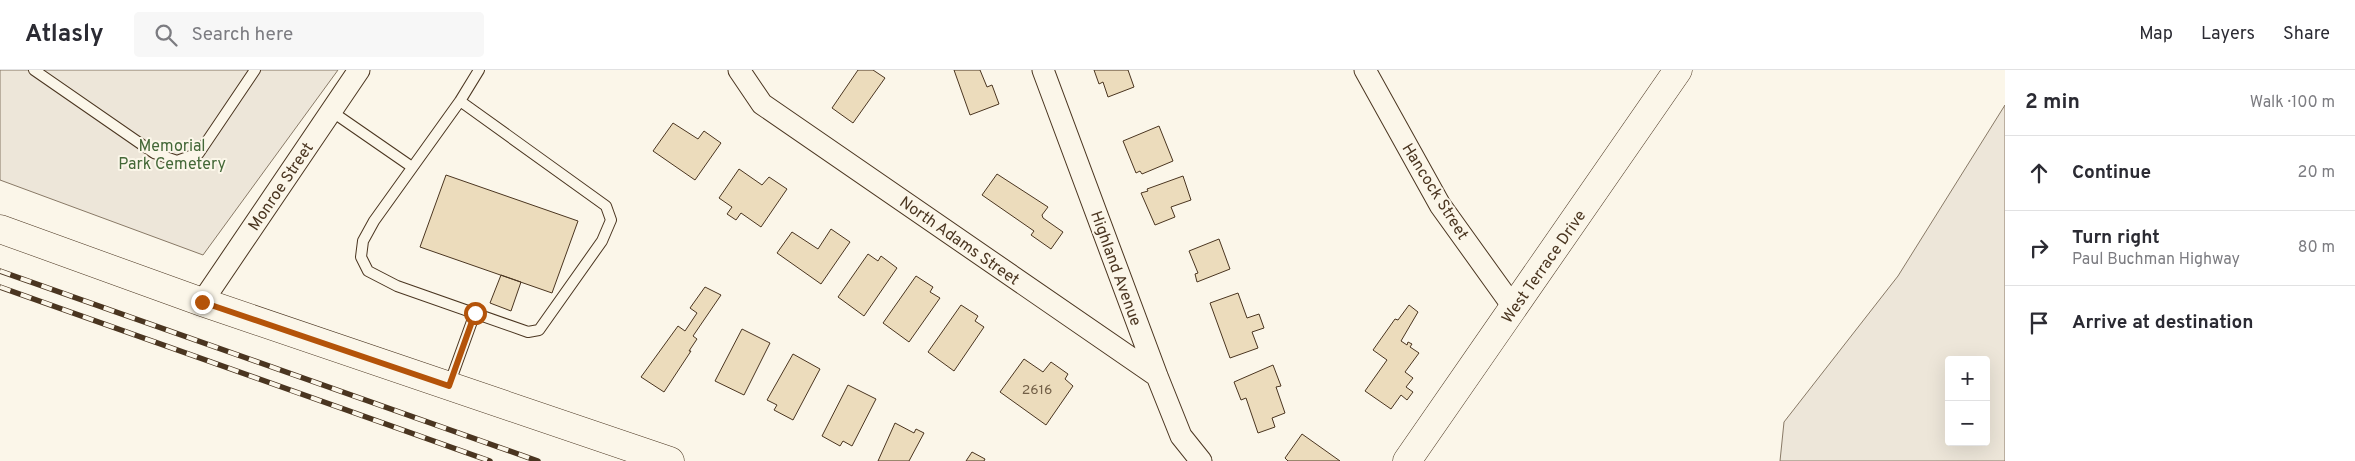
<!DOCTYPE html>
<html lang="en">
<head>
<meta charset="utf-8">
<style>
	body { margin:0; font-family:Overpass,sans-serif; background:#f7f7f7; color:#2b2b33 }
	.controls { position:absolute; right:15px; bottom:15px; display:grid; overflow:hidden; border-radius:5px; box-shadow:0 5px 20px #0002 }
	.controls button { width:45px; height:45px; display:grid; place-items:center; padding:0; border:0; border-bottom:1px solid #e1e1e2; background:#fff; color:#2b2b33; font:25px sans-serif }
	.stop { position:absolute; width:15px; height:15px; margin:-11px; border:4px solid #b45309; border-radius:50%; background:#fff }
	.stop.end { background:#b45309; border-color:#fff; box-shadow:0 1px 5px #0008 }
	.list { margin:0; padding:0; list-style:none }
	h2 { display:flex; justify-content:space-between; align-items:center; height:65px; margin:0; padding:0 20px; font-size:21px }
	h2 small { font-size:16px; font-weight:400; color:#7c7c81 }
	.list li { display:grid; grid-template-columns:32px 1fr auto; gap:15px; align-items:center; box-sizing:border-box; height:75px; padding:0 20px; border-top:1px solid #e1e1e2 }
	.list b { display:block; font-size:19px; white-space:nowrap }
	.list p { margin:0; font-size:16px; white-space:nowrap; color:#7c7c81 }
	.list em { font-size:16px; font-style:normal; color:#7c7c81 }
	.icon { flex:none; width:28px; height:28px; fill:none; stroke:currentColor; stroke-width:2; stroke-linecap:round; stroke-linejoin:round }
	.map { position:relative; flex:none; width:2005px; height:391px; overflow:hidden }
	header { display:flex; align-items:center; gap:30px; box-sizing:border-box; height:70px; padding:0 25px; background:#fff; border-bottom:1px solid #e1e1e2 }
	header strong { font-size:24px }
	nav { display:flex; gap:28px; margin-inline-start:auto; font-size:18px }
	.search { width:350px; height:45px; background:#f7f7f7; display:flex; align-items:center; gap:12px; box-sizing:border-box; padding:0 18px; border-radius:5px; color:#7c7c81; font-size:19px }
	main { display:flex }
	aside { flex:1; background:#fff }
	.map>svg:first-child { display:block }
	.green { fill:#ede6d9; stroke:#887966; fill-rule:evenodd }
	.building { fill:#ecdcbc; stroke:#4a3520 }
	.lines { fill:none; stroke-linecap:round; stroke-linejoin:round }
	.lane-casing { stroke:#4a3520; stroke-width:12 }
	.street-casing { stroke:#4a3520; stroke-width:23 }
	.secondary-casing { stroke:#4a3520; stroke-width:29 }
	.primary-casing { stroke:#4a3520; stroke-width:29 }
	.lane { stroke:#fbf6e9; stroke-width:10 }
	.street { stroke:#fbf6e9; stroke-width:21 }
	.secondary { stroke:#fbf6e9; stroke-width:28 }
	.primary { stroke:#fbf6e9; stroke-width:28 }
	.rail-casing { stroke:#4a3520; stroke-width:5.5 }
	.rail { stroke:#fbf6e9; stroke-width:4; stroke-dasharray:11; stroke-linecap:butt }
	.route { stroke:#b45309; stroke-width:6 }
	.labels { text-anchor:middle; stroke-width:4; stroke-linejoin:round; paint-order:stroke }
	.number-label { font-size:14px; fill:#725f47 }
	.park-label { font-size:16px; fill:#436837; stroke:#fbf6e9 }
	.street-label { font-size:16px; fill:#4a3520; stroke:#fbf6e9 }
</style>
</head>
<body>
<header>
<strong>Atlasly</strong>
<div class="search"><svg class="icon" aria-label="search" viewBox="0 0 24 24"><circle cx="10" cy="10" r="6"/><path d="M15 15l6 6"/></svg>Search here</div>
<nav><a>Map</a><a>Layers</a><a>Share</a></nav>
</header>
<main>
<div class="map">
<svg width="2005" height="391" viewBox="0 0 2005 391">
	<rect width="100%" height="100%" fill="#fbf6e9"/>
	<!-- green -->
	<path class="green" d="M0,0H338L203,185L0,110Z
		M2005,35V391H1780L1784,352L1898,206ZM1949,290H1986V372H1949Z"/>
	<!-- building -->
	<path class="building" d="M858,0H873L885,8L853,53L832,38Z
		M954,0H980L987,17L992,15L999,34L970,45Z
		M1094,0H1128L1134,17L1108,27L1103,12L1099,14Z
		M673,53L698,69L704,61L721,73L695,110L653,81Z
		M1159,56L1173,91L1142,104L1140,101L1136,103L1123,71Z
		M739,99L762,115L769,107L787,119L761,157L741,143L736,150L727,144L732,137L719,128Z
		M997,104L1048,137L1042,145L1043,148L1063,162L1051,179L1031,165L1034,161L982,125Z
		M446,105L578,151L552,223L420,177Z
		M1183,106L1191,130L1171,137L1175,147L1155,155L1141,123L1148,121L1147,119Z
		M831,159L850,172L821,214L777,183L792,162L818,179Z
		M1219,169L1230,199L1197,212L1195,204L1198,203L1189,181Z
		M868,184L878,191L881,186L897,198L864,246L838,227Z
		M501,205L521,212L511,241L490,233Z
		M916,206L933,217L930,222L940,228L909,272L883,253Z
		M705,217L721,225L693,266L697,269L689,281H691L664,322L641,307L678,256L685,261L697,243L690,238Z
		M1238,223L1247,248L1259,244L1264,258L1252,262L1258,278L1230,288L1210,233Z
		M961,235L978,246L975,251L984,257L954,301L928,282Z
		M1409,235L1418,242L1401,271L1407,275L1408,272L1412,274L1410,277L1419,283L1405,302L1413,308L1406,317L1413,322L1407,330L1401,325L1391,339L1365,321L1387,290L1373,280L1395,249L1398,250Z
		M742,259L770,273L744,325L715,311Z
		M793,284L820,299L793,350L774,340L777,335L767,330Z
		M1024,289L1043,302L1051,292L1068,304L1065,309L1073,316L1046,355L1000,322Z
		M1273,295L1281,316L1276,317L1285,343L1272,348L1275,357L1258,363L1246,328L1241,330L1234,312Z
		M848,315L876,329L852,376L843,371L840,376L822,366Z
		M895,353L914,363L916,359L924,363L909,391H878Z
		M1302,364L1340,391H1288L1285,388Z
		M972,382L985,389L984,391H966Z"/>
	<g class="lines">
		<defs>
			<path id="lane" d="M34,0L154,83L177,91L199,83L255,0
				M460,31L606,136L611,150L602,171L539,260L528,262L397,216L368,201L361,187L363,171L374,151Z
				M460,31L479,0
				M331,41L412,97
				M449,315L475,243"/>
			<path id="street" d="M739,0L762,34L1157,306
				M1043,0L1157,306L1181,366L1201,391
				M1365,0L1440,135L1514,238
				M202,232L359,0"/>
			<path id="secondary" d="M1407,391L1678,0"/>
			<path id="primary" d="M0,159L202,232L670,391"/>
		</defs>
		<!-- lane casing -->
		<use href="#lane" class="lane-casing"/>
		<!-- street casing -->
		<use href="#street" class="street-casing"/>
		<!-- secondary casing -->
		<use href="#secondary" class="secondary-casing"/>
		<!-- primary casing -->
		<use href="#primary" class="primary-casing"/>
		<!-- lane -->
		<use href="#lane" class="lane"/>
		<!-- street -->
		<use href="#street" class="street"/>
		<!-- secondary -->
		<use href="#secondary" class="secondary"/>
		<!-- primary -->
		<use href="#primary" class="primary"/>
		<defs>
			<path id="rail" d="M0,201L538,391
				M0,217L490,391"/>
		</defs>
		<!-- rail casing -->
		<use href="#rail" class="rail-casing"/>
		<!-- rail -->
		<use href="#rail" class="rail"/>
	</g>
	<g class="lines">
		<!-- route -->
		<path class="route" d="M202,232L449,316L475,243"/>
	</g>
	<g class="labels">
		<!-- number labels -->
		<g class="number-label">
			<text x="1037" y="324">2616</text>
		</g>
		<!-- park labels -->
		<g class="park-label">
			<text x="172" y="81">Memorial<tspan x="172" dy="18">Park Cemetery</tspan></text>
		</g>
		<!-- street labels -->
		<g class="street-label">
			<text transform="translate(280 116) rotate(-56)" y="6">Monroe Street</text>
			<text transform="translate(1436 121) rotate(58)" y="6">Hancock Street</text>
			<text transform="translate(960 170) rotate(35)" y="6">North Adams Street</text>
			<text transform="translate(1543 196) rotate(-55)" y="6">West Terrace Drive</text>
			<text transform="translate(1117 198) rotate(70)" y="6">Highland Avenue</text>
		</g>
	</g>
</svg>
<div class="controls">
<button>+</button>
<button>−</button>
</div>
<div class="stop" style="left:475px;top:243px"></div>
<div class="stop end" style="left:202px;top:232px"></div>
</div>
<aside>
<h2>2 min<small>Walk · 100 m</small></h2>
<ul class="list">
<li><svg class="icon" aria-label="ahead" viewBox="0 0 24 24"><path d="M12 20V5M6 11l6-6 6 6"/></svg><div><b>Continue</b></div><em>20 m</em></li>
<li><svg class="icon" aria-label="right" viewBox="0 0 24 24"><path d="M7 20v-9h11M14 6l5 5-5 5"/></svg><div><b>Turn right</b><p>Paul Buchman Highway</p></div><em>80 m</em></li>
<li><svg class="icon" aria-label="arrive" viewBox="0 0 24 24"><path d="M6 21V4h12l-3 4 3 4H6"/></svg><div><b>Arrive at destination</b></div></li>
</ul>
</aside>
</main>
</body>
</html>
